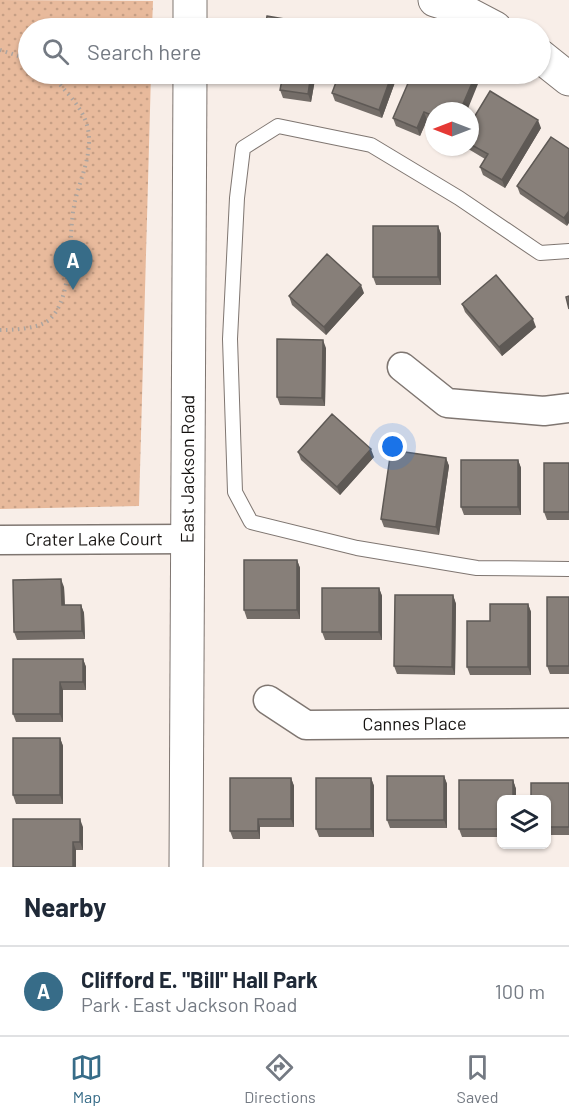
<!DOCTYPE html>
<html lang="en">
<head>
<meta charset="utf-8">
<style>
	body { margin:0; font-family:Barlow,sans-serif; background:#f2f2f3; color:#1f2937 }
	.controls { position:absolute; right:18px; bottom:18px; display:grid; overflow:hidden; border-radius:9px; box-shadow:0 2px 4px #0004 }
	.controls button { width:54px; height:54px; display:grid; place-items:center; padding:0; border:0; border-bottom:2px solid #e0e1e3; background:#fff; color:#1f2937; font:30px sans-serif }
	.compass { position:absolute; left:425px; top:102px; width:54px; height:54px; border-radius:50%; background:#fff; box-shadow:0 2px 4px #0004; rotate:270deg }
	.you { position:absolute; left:393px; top:447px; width:21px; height:21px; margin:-15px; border:4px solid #fff; border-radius:50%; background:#1a73e8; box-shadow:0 0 0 9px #1a73e833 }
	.badge { display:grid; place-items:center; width:39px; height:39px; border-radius:50%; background:#376c88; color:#fff; font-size:20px; font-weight:700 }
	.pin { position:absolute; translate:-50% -50px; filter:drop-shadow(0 2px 3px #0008) }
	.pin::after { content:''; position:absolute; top:32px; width:21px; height:18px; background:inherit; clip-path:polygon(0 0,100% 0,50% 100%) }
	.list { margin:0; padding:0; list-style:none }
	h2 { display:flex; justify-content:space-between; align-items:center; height:78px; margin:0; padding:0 24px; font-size:26px }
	h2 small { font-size:20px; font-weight:400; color:#747a83 }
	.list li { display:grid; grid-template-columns:39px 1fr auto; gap:18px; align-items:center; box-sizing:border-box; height:90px; padding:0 24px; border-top:2px solid #e0e1e3 }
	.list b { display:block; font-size:22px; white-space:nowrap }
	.list p { margin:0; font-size:20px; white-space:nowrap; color:#747a83 }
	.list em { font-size:20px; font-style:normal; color:#747a83 }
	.icon { flex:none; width:33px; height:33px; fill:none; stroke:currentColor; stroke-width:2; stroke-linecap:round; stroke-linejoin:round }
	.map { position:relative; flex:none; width:569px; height:867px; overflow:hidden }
	.search { position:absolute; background:#fff; box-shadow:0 2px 4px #0004; left:18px; right:18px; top:18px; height:66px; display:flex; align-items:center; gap:15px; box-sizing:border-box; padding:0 21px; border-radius:33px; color:#747a83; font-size:22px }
	.sheet { height:168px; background:#fff }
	nav { display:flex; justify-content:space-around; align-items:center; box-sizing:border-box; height:84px; border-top:2px solid #e0e1e3; background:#fff; font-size:16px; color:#747a83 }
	nav a { display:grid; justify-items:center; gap:3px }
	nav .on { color:#376c88 }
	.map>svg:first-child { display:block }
	.park { fill:url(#park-dots) }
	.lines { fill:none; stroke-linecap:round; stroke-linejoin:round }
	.lane-casing { stroke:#7f7671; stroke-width:16 }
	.street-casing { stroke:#7f7671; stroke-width:31 }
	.secondary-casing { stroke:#7f7671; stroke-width:35 }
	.path { stroke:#aca5a0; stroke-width:4; stroke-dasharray:1.5 4.5; stroke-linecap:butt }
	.lane { stroke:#fff; stroke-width:14 }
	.street { stroke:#fff; stroke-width:28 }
	.secondary { stroke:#fff; stroke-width:33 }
	.wall { fill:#746d68 }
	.shaded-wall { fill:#5e5955 }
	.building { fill:#877f79; stroke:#5e5955; stroke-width:1.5 }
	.labels { text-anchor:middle; stroke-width:6; stroke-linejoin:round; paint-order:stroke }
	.street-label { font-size:18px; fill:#151210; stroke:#fffdfc }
</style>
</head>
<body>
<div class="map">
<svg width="569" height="867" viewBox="0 0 569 867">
	<defs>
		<pattern id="park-dots" width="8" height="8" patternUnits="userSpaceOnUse" patternTransform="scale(1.5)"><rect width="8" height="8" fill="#e8ba9c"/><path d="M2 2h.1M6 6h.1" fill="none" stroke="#c69f85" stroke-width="1.8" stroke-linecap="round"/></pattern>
	</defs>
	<rect width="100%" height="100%" fill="#f8eee8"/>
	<!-- park -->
	<path class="park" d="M0,0L153,1L152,28H28V74H151L139,506L0,509Z"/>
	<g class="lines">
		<defs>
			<path id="lane" d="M569,251L540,253L459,198L371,145L278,126L243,148L237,198L230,339L235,492L251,522L357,548L477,568L569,569"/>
			<g id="street">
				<path d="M402,367L447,403L544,411L569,408"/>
				<path id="s1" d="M0,540L188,539"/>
				<path id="s2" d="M268,700L306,725L569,723"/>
			</g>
			<g id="secondary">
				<path d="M435,0L451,5L495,28"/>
				<path d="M190,28V0"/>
				<path d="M540,56L569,79"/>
				<path id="s3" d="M186,867L190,74"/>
			</g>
		</defs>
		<!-- lane casing -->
		<use href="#lane" class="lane-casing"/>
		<!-- street casing -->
		<use href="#street" class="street-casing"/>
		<!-- secondary casing -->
		<use href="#secondary" class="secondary-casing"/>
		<!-- path -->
		<path class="path" d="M0,50L28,59
			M0,330C13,330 38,329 49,320C74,298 68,237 74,206C79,179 96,150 86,122C80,104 62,88 51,74"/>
		<!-- lane -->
		<use href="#lane" class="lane"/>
		<!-- street -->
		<use href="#street" class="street"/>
		<!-- secondary -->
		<use href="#secondary" class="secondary"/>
	</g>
	<!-- wall -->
	<path class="wall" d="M283,74H316L311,102L283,98L280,90Z
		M398,74L382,118L335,101L332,93Z
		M478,84L434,111V123L427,120L420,136L396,126L393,118Z
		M470,124L541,128L505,188L483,175L480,167L485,159L465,147H470Z
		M551,137L567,226L520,194L517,186Z
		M438,226L441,234V285H376L373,277Z
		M364,293L326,335L292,305L289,296Z
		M462,304L536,327L502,356L465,312Z
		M326,348L325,406L280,405L277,397Z
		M298,452L374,457L340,495L301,460Z
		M446,458L449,466L439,535L384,527L381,519Z
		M518,460L521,468V515H464L461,507Z
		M569,463V520H547L544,512Z
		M297,560L300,568V619H247L244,610Z
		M64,587L65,605H81L84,613L85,639L17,640L14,632Z
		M379,588L382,596V640H325L322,632Z
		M453,595L456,604L455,675L397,674L394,666Z
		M569,597V674H550L547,666Z
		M528,604L531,612V675H470L467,667L490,621Z
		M83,659L86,667V690H63V722H16L13,714Z
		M60,738L63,746V804H16L13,795Z
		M444,776L447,784V828H390L387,820Z
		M291,778L294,786V827H260V839H233L230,831Z
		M371,778L374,786V837H319L316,829Z
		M513,780L516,789V800H501V837H462L459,829Z
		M569,783V835H546V800Z
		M83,827V850H76V867H13Z"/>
	<!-- shaded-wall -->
	<path class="shaded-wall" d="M311,74H316L311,102L308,94Z
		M392,74H398L382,118L379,110Z
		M475,76L478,84L467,111H460Z
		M424,112L427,120L420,136L417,128Z
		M538,120L541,128L505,188L502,180Z
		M569,211V223L567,226L564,218Z
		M438,226L441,234V285L438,277Z
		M361,285L364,293L326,335L324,327Z
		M533,319L536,327L502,356L499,347Z
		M323,340L326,348L325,406L322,398Z
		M371,449L374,457L340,495L337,487Z
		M446,458L449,466L439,535L436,527Z
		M518,460L521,468V515L518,507Z
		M297,560L300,568V619L297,610Z
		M61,579L64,587L65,613L62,605Z
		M379,588L382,596V640L379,632Z
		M453,595L456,604L455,675L452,667Z
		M528,604L531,612V675L528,667Z
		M81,605L84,613L85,639L82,631Z
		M83,659L86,667V690L83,682Z
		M60,682L63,690V722L60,714Z
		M60,738L63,746V804L60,795Z
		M444,776L447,784V828L444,820Z
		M291,778L294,786V827L291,819Z
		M371,778L374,786V837L371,829Z
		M513,780L516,789V800H513Z
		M80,819L83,827V850L80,842Z
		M258,819L260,827V839L258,831Z
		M73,842L76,850V867H73Z"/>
	<!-- building -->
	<path class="building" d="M267,16L319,25V28H265Z
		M283,74H311L308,94L280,90Z
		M339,74H392L379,110L332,93Z
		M412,74H469L475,76L460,111H434V116L424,112L417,128L393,118Z
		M490,91L538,120L502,180L480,167L488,154L470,144V124Z
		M551,137L569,149V211L564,218L517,186Z
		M373,226H438V277H373Z
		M327,254L361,285L324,327L289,296Z
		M496,275L533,319L499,347L462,304Z
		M569,296V309L566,297Z
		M277,339L323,340L322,398L277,397Z
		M332,414L371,449L337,487L298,452Z
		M391,450L446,458L436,527L381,519Z
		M461,460H518V507H461Z
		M544,463H569V512H544Z
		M244,560H297V610H244Z
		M61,579L62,605H81L82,631L14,632L13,580Z
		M322,588H379V632H322Z
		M395,595H453L452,667L394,666Z
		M547,597H569V666H547Z
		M490,604H528V667H467V621H490Z
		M13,659H83V682H60V714H13Z
		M13,738H60V795H13Z
		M387,776H444V820H387Z
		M230,778H291V819H258V831H230Z
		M316,778H371V829H316Z
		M459,780H513V800H501V829H459Z
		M531,783H569V827H546V800H531Z
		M13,819H80V842H73V867H13Z"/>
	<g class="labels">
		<!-- street labels -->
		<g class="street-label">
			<text dy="6" stroke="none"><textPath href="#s3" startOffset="398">East Jackson Road</textPath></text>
			<text dy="6" stroke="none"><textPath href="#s1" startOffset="94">Crater Lake Court</textPath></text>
			<text dy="6" stroke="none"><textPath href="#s2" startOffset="154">Cannes Place</textPath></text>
		</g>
	</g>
</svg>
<div class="controls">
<button><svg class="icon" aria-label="layers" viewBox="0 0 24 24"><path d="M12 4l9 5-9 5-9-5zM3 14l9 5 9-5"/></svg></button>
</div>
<svg class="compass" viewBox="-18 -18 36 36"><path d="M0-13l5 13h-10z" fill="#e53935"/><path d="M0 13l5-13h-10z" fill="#747a83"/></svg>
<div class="you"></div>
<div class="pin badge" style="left:73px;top:290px">A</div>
<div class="search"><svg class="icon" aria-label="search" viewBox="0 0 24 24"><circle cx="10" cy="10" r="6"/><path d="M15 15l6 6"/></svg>Search here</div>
</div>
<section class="sheet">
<h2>Nearby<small></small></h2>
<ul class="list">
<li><span class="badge">A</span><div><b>Clifford E. &quot;Bill&quot; Hall Park</b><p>Park · East Jackson Road</p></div><em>100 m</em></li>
</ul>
</section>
<nav>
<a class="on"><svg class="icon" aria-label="map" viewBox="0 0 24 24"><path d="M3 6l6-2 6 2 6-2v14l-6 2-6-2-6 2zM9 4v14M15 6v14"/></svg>Map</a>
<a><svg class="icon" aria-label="directions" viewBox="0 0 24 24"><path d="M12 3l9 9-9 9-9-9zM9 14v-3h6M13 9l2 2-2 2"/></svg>Directions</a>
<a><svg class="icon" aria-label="saved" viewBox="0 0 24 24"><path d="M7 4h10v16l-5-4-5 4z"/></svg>Saved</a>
</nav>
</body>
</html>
